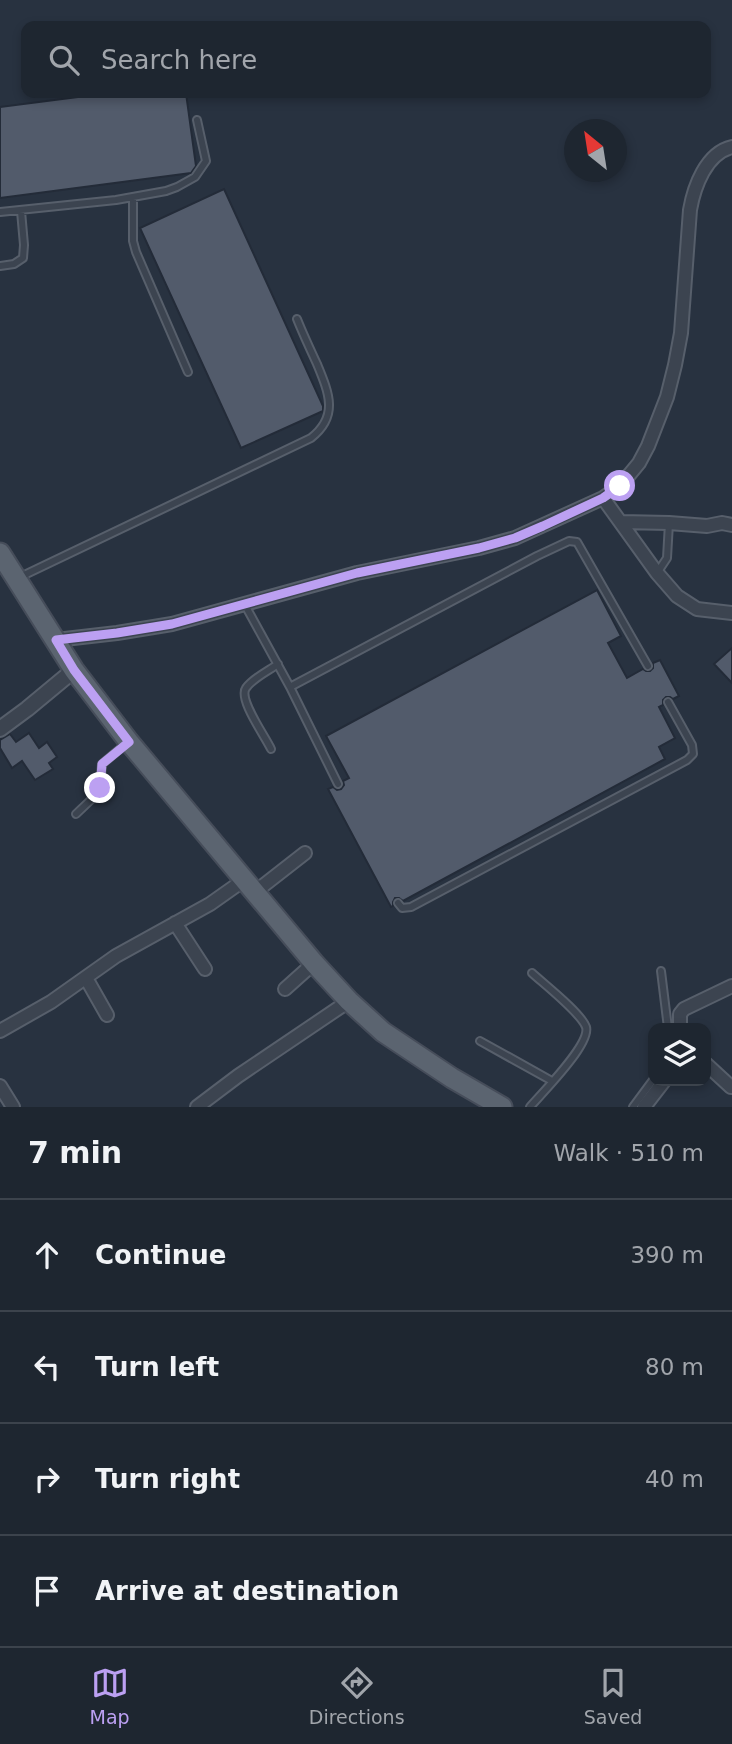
<!DOCTYPE html>
<html lang="en">
<head>
<meta charset="utf-8">
<style>
	body { margin:0; font-family:"DejaVu Sans",sans-serif; background:#2b323c; color:#f1f3f6 }
	.controls { position:absolute; right:21px; bottom:21px; display:grid; overflow:hidden; border-radius:14px; box-shadow:0 4px 10px #0003 }
	.controls button { width:63px; height:63px; display:grid; place-items:center; padding:0; border:0; border-bottom:2px solid #3c434c; background:#1e2630; color:#f1f3f6; font:35px sans-serif }
	.compass { position:absolute; left:564px; top:119px; width:63px; height:63px; border-radius:50%; background:#1e2630; box-shadow:0 4px 10px #0003; rotate:330deg }
	.stop { position:absolute; width:21px; height:21px; margin:-16px; border:5px solid #bca0f2; border-radius:50%; background:#fff }
	.stop.end { background:#bca0f2; border-color:#fff; box-shadow:0 2px 7px #0008 }
	.list { margin:0; padding:0; list-style:none }
	h2 { display:flex; justify-content:space-between; align-items:center; height:91px; margin:0; padding:0 28px; font-size:30px }
	h2 small { font-size:23px; font-weight:400; color:#a1a5ab }
	.list li { display:grid; grid-template-columns:46px 1fr auto; gap:21px; align-items:center; box-sizing:border-box; height:112px; padding:0 28px; border-top:2px solid #3c434c }
	.list b { display:block; font-size:26px; white-space:nowrap }
	.list em { font-size:23px; font-style:normal; color:#a1a5ab }
	.icon { flex:none; width:38px; height:38px; fill:none; stroke:currentColor; stroke-width:2; stroke-linecap:round; stroke-linejoin:round }
	.map { position:relative; flex:none; width:732px; height:1107px; overflow:hidden }
	.search { position:absolute; background:#1e2630; box-shadow:0 4px 10px #0003; left:21px; right:21px; top:21px; height:77px; display:flex; align-items:center; gap:18px; box-sizing:border-box; padding:0 24px; border-radius:14px; color:#a1a5ab; font-size:26px }
	.sheet { height:539px; background:#1e2630 }
	nav { display:flex; justify-content:space-around; align-items:center; box-sizing:border-box; height:98px; border-top:2px solid #3c434c; background:#1e2630; font-size:19px; color:#a1a5ab }
	nav a { display:grid; justify-items:center; gap:4px }
	nav .on { color:#bca0f2 }
	.map>svg:first-child { display:block }
	.building { fill:#525b6b; stroke:#232b38; stroke-width:2 }
	.lines { fill:none; stroke-linecap:round; stroke-linejoin:round }
	.service-casing { stroke:#575f6b; stroke-width:10 }
	.minor-casing { stroke:#575f6b; stroke-width:16 }
	.tertiary-casing { stroke:#575f6b; stroke-width:18 }
	.primary-casing { stroke:#464d5a; stroke-width:23 }
	.service { stroke:#3c4450; stroke-width:6 }
	.minor { stroke:#3c4450; stroke-width:12 }
	.tertiary { stroke:#3c4450; stroke-width:14 }
	.primary { stroke:#5b6470; stroke-width:19 }
	.route { stroke:#bca0f2; stroke-width:9 }
</style>
</head>
<body>
<div class="map">
<svg width="732" height="1107" viewBox="0 0 732 1107">
	<rect width="100%" height="100%" fill="#283240"/>
	<!-- building -->
	<path class="building" d="M109,93H186L196,166L191,173L0,198V107Z
		M224,189L323,406V411L241,448L140,228Z
		M597,590L621,636L608,643L627,678L643,669L646,671H650L653,668V663L660,660L679,696L673,699L670,697H666L663,700V705L659,707L675,738L659,747L665,759L403,901L399,898H395L393,902V906L391,907L328,789L333,787L337,790L341,789L344,785L343,781L349,778L326,736Z
		M732,648V683L714,664Z
		M29,733L39,748L47,742L57,757L49,763L53,769L35,780L22,761L12,768L0,748V740L10,734L16,742Z"/>
	<g class="lines">
		<defs>
			<path id="service" d="M133,197V241L136,252L188,372
				M0,212L116,200L166,191L177,187L195,177L206,161L197,120
				M0,266L14,264L23,258L24,245L21,211
				M657,573L667,558L669,523
				M18,578L311,438C339,416 329,393 317,364C310,349 303,334 297,319
				M245,605L290,687L338,784
				M290,687L537,556L569,541L577,542L648,666
				M271,749C265,736 238,699 246,688C253,678 268,671 278,664
				M76,814L97,794L100,788L102,764L127,743
				M398,903L402,908L411,907L687,760L693,754L692,745L668,702
				M661,971L668,1028
				M480,1041L552,1081
				M530,1107C542,1093 591,1044 586,1027C581,1013 544,984 532,973
				M633,1107L653,1080"/>
			<path id="minor" d="M603,498L657,573L677,596L697,609L732,613
				M621,522L669,523L707,526L722,523L732,525
				M56,640L117,633L172,624L357,573L479,548L515,538L603,498L620,486L639,463L648,446L667,397L675,365L681,333L690,210C694,187 706,153 732,147
				M255,892L305,853
				M175,923L205,969
				M86,978L107,1015
				M285,989L314,963
				M680,1028V1014L684,1009L732,986
				M0,1031L51,1002L116,956L210,904L244,880
				M706,1064L731,1087
				M0,1086L13,1107
				M197,1107L238,1076L349,1001
				M644,1107L664,1081"/>
			<path id="tertiary" d="M0,729L27,709L74,670"/>
			<path id="primary" d="M0,553L74,670L129,742L314,963L349,1001L383,1032L452,1078L502,1107"/>
		</defs>
		<!-- service casing -->
		<use href="#service" class="service-casing"/>
		<!-- minor casing -->
		<use href="#minor" class="minor-casing"/>
		<!-- tertiary casing -->
		<use href="#tertiary" class="tertiary-casing"/>
		<!-- primary casing -->
		<use href="#primary" class="primary-casing"/>
		<!-- service -->
		<use href="#service" class="service"/>
		<!-- minor -->
		<use href="#minor" class="minor"/>
		<!-- tertiary -->
		<use href="#tertiary" class="tertiary"/>
		<!-- primary -->
		<use href="#primary" class="primary"/>
	</g>
	<g class="lines">
		<!-- route -->
		<path class="route" d="M100,788L102,764L129,742L74,670L56,640L117,633L172,624L357,573L479,548L515,538L543,526L603,498L620,486"/>
	</g>
</svg>
<div class="controls">
<button><svg class="icon" aria-label="layers" viewBox="0 0 24 24"><path d="M12 4l9 5-9 5-9-5zM3 14l9 5 9-5"/></svg></button>
</div>
<svg class="compass" viewBox="-18 -18 36 36"><path d="M0-13l5 13h-10z" fill="#e53935"/><path d="M0 13l5-13h-10z" fill="#a1a5ab"/></svg>
<div class="stop" style="left:620px;top:486px"></div>
<div class="stop end" style="left:100px;top:788px"></div>
<div class="search"><svg class="icon" aria-label="search" viewBox="0 0 24 24"><circle cx="10" cy="10" r="6"/><path d="M15 15l6 6"/></svg>Search here</div>
</div>
<section class="sheet">
<h2>7 min<small>Walk · 510 m</small></h2>
<ul class="list">
<li><svg class="icon" aria-label="ahead" viewBox="0 0 24 24"><path d="M12 20V5M6 11l6-6 6 6"/></svg><div><b>Continue</b></div><em>390 m</em></li>
<li><svg class="icon" aria-label="left" viewBox="0 0 24 24"><path d="M17 20v-9H6M10 6l-5 5 5 5"/></svg><div><b>Turn left</b></div><em>80 m</em></li>
<li><svg class="icon" aria-label="right" viewBox="0 0 24 24"><path d="M7 20v-9h11M14 6l5 5-5 5"/></svg><div><b>Turn right</b></div><em>40 m</em></li>
<li><svg class="icon" aria-label="arrive" viewBox="0 0 24 24"><path d="M6 21V4h12l-3 4 3 4H6"/></svg><div><b>Arrive at destination</b></div></li>
</ul>
</section>
<nav>
<a class="on"><svg class="icon" aria-label="map" viewBox="0 0 24 24"><path d="M3 6l6-2 6 2 6-2v14l-6 2-6-2-6 2zM9 4v14M15 6v14"/></svg>Map</a>
<a><svg class="icon" aria-label="directions" viewBox="0 0 24 24"><path d="M12 3l9 9-9 9-9-9zM9 14v-3h6M13 9l2 2-2 2"/></svg>Directions</a>
<a><svg class="icon" aria-label="saved" viewBox="0 0 24 24"><path d="M7 4h10v16l-5-4-5 4z"/></svg>Saved</a>
</nav>
</body>
</html>
